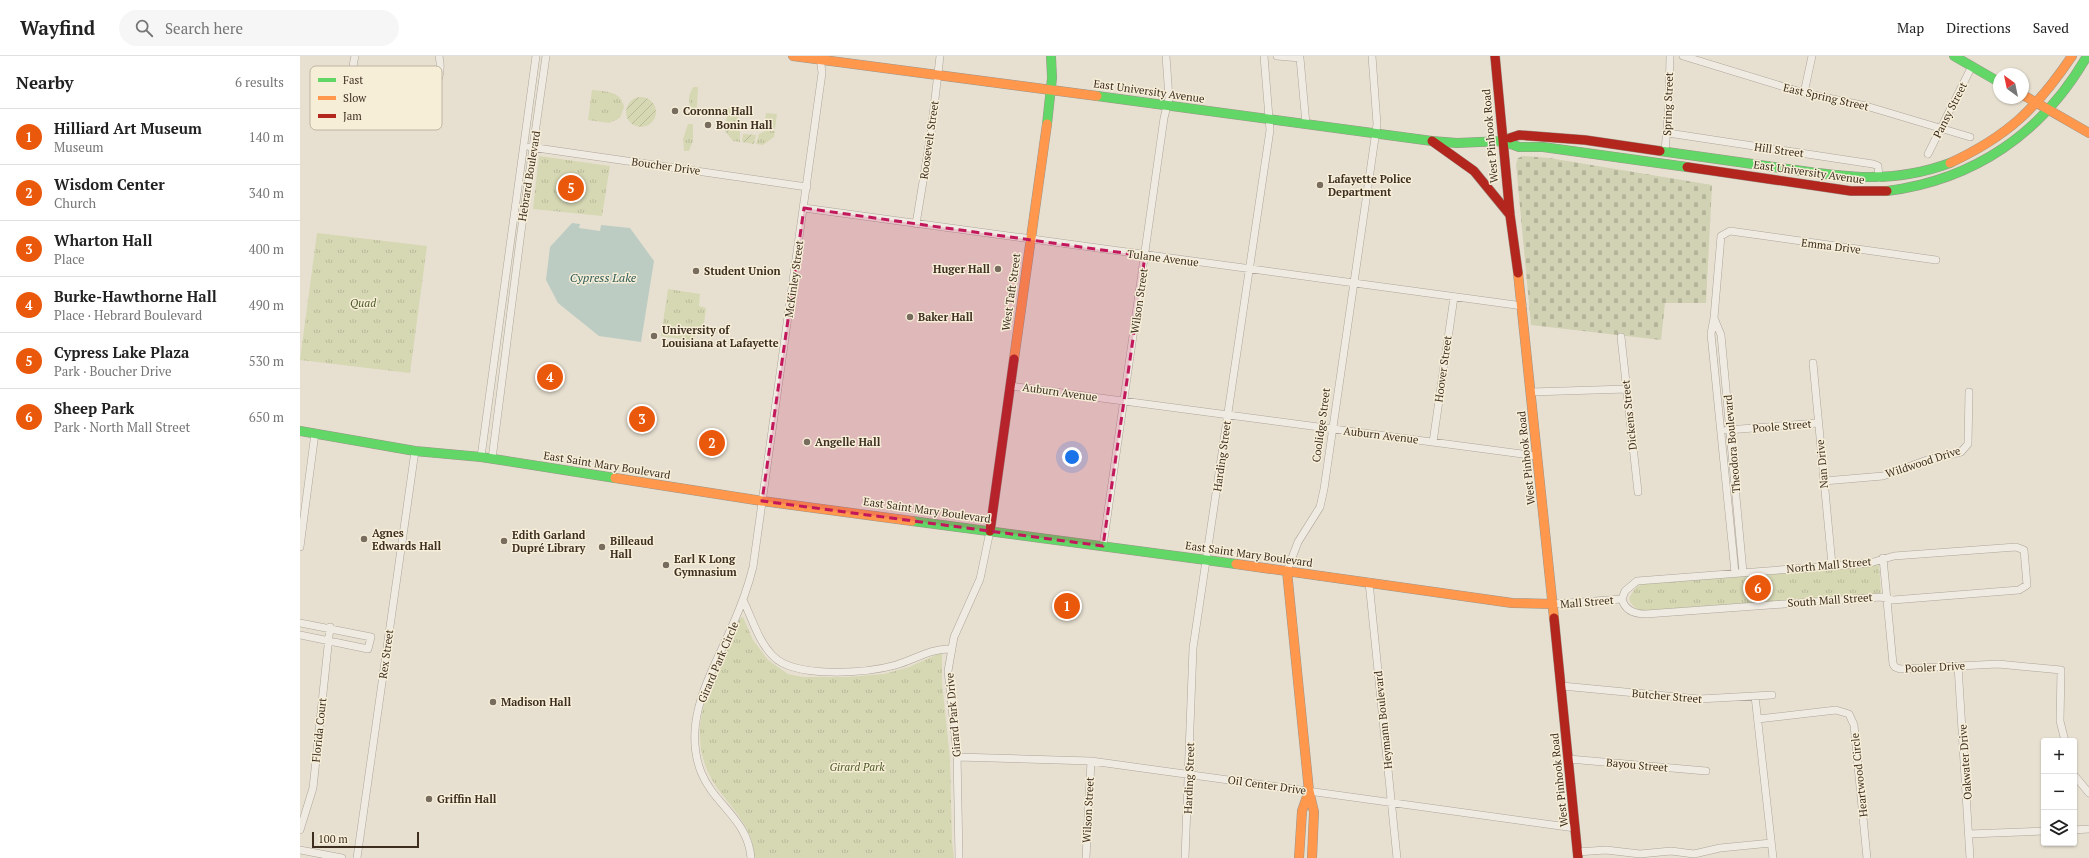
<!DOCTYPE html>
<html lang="en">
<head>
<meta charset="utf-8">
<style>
	body { margin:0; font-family:"PT Serif",serif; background:#f6f6f6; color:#222 }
	.controls { position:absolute; right:12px; bottom:12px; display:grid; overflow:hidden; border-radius:4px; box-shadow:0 1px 3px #0004 }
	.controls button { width:36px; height:36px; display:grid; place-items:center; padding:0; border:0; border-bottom:1px solid #e0e0e0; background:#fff; color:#222; font:20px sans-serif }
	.compass { position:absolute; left:1693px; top:12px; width:36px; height:36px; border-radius:50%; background:#fff; box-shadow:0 1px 3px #0004; rotate:327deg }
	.scale { position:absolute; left:12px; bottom:10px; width:107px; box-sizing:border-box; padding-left:4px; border:2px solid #3d2e20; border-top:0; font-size:11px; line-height:14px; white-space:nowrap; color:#3d2e20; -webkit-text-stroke:3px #f7eed8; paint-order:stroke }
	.you { position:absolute; left:772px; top:401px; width:14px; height:14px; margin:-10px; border:3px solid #fff; border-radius:50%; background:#1a73e8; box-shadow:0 0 0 6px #1a73e833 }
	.badge { display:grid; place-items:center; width:26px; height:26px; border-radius:50%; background:#ea580c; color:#fff; font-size:13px; font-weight:700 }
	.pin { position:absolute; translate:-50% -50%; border:2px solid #fff; box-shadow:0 1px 4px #0006 }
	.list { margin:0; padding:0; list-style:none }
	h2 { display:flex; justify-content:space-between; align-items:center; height:52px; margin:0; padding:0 16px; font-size:17px }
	h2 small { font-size:13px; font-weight:400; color:#767676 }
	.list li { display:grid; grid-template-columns:26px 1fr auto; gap:12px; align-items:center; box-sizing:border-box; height:56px; padding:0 16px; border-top:1px solid #e0e0e0 }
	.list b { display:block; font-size:15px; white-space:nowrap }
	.list p { margin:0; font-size:13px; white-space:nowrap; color:#767676 }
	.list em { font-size:13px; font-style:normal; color:#767676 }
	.icon { flex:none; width:22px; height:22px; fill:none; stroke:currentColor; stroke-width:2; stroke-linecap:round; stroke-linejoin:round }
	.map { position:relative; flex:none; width:1789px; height:802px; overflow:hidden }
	header { display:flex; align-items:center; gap:24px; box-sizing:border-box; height:56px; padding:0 20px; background:#fff; border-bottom:1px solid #e0e0e0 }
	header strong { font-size:19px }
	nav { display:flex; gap:22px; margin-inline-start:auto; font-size:14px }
	.search { width:280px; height:36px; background:#f6f6f6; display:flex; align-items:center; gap:10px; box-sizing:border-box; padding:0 14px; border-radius:22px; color:#767676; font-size:15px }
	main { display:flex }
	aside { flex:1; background:#fff }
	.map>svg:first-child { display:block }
	.grass { fill:url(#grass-tufts) }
	.cemetery { fill:url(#cemetery-stones) }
	.garden { fill:url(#garden-furrows) }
	.water { fill:#bcccc2 }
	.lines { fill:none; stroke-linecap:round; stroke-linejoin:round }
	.street-casing { stroke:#ada599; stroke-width:8 }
	.fast-casing { stroke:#9c958a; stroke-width:10 }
	.slow-casing { stroke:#9c958a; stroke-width:10 }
	.jam-casing { stroke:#9c958a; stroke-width:10 }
	.street { stroke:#efebe3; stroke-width:7 }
	.fast { stroke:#63d668; stroke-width:9 }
	.slow { stroke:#ff974d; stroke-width:9 }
	.jam { stroke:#b3261e; stroke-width:9 }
	.marked { fill:#c2185b; fill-opacity:0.2; stroke:#c2185b; stroke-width:3; stroke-dasharray:8 5; stroke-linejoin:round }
	.poi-dot { fill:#786c5e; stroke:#f7eed8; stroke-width:1.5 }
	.labels { text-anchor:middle; stroke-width:3; stroke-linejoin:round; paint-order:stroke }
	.street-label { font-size:11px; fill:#3d2e20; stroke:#f7eed8 }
	.poi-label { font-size:11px; font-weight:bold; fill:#3d2e20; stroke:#f7eed8; text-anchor:start }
	.park-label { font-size:11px; font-style:italic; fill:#4d5a26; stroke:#f7eed8 }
	.water-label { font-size:12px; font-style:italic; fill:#2f5d5a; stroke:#f7eed8 }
	.key { fill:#f7eed8; stroke:#bfb4a1; stroke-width:1 }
	.key-label { font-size:11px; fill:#3d2e20 }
</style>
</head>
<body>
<header>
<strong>Wayfind</strong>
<div class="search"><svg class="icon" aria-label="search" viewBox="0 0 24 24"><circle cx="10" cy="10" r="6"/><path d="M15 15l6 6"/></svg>Search here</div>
<nav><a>Map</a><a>Directions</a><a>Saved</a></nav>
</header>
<main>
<aside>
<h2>Nearby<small>6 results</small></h2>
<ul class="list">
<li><span class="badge">1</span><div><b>Hilliard Art Museum</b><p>Museum</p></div><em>140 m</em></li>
<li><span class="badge">2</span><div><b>Wisdom Center</b><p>Church</p></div><em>340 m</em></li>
<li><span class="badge">3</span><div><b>Wharton Hall</b><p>Place</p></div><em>400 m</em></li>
<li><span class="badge">4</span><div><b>Burke-Hawthorne Hall</b><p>Place · Hebrard Boulevard</p></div><em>490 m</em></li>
<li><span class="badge">5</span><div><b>Cypress Lake Plaza</b><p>Park · Boucher Drive</p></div><em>530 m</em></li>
<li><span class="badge">6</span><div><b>Sheep Park</b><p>Park · North Mall Street</p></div><em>650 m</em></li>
</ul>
</aside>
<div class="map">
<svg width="1789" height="802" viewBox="0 0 1789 802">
	<defs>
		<pattern id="grass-tufts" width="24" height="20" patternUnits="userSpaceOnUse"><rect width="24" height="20" fill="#d6d7b3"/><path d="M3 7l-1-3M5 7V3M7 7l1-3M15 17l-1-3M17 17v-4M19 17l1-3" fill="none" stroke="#b9b99a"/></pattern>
		<pattern id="cemetery-stones" width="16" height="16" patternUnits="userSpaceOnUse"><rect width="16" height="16" fill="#d1d1b3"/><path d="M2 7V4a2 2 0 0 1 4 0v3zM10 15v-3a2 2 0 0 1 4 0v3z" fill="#b4b49a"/></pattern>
		<pattern id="garden-furrows" width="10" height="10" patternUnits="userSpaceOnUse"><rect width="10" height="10" fill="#d6d7b3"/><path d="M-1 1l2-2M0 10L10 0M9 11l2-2" fill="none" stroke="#b9b99a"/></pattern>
	</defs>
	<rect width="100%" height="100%" fill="#e7e0d1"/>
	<!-- grass -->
	<path class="grass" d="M393,31H398L397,50L394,58H390L389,40Z
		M292,34C306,36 321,34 324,51L320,62L309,67L288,64Z
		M428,52L439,53L437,68L426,66Z
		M466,57L477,58L475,73L464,72Z
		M388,68H393V85L389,95H384L383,83Z
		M426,69L432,70L440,75V86L433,85L425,75Z
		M465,75H475L474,81L463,89L456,88L459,78Z
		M239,100L310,110L302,160L233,153Z
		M17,177L127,190L110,317L0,304Z
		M368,233L400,238L399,250L406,252L403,275L396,274L394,285L361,280Z
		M1579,509L1581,537L1345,556C1337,553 1331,551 1329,542L1336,531L1345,527Z
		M443,561L453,584L468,604L488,618L502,621H547L584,618L609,611L640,597L642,598V626L650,703L652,785L654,802H454C455,778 438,759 424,741C374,681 413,622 440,562Z"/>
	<!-- cemetery -->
	<path class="cemetery" d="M1223,100L1249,102L1412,129L1406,247H1365L1361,284L1231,269L1216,108L1218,102Z"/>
	<!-- garden -->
	<path class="garden" d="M326 56a15 15 0 1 1 30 0a15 15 0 1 1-30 0Z
		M443,78L456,79L454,88L442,86Z"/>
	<!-- water -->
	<path class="water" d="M272,167L280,168L279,172L300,175L301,169L330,172L354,205L341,286L299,280L258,247L246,224L250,191Z"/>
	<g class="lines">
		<defs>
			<path id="street" d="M55,0C42,45 97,71 130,37C140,26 142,14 139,0
				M977,0L1000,2L1006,68
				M1383,0L1504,37L1566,50L1670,81
				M1504,37L1512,0
				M1368,77L1573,108L1578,110L1579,122
				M230,91L507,131
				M1365,95L1369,48L1370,0
				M1628,98L1672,10
				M504,152L1223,250
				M616,168L631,77L640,0
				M1414,262L1421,279L1443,516
				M1321,281L1338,436
				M1513,307L1532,509
				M710,330L1237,400
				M1231,336L1327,333
				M1427,374L1518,367
				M1133,386L1154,241
				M181,401L236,0
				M192,403L221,176L246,0
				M1524,425L1583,420L1627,404L1661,396L1668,388L1669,336
				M803,490L864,62L869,42L866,0
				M0,491L15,377
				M1716,491L1724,494L1727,529L1719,534L1593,544L1581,541L1346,558C1335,558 1325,555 1322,543L1325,535L1337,525L1570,507L1594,500Z
				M1583,502L1593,608L1595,611L1600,613L1698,608L1761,614L1760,665L1765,685
				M987,515L998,486L1020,451L1024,433L1077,68L1072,0
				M1435,517L1411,278L1414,262L1421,180L1430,175L1636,204
				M1069,526L1097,802
				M443,544C452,562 458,585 473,600C495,623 567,617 596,609C613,604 632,592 650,593
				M1253,548L1322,543
				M0,567L71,581L68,593L0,579
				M1658,610L1670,802
				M1262,630L1399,643L1472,639
				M1455,640L1473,802
				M1458,663L1536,654L1549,658L1554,669L1567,802
				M657,701L791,705L820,709L1275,772
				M1269,703L1406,715
				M1774,719L1789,737
				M0,774L13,732L30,571
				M1774,774L1789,773
				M1669,778L1744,775
				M0,794L42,802
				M1277,796L1306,794L1340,798L1371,795L1394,798L1420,792L1471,787
				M57,802L115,395
				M451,802C448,763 414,749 401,716C381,664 413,615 433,568C441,550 448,531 453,511L522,17L520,0
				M659,802L657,697L648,615L654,581L680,523L690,475
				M786,802L791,705
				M885,802L893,592L970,74L964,0"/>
			<path id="fast" d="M1654,0L1699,26
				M797,40L1132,85L1157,87L1203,85L1210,82
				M747,68L752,22L751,0
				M1203,85L1219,91H1243L1387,111
				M1360,95C1398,100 1436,106 1474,111C1537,120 1588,130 1650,107
				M1587,135C1674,124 1743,77 1787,0
				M0,375L115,395L181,401L315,422
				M612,465L936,508"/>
			<path id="slow" d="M493,0L797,40
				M1723,39L1789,77
				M1650,107C1708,80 1737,52 1772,0
				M1218,217L1254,562
				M714,303L747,68
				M315,422L462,445L612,465
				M936,508L1212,547L1253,548
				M987,515L1009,735L1014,756L1012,802
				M999,802L1002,755L1009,735"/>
			<path id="jam" d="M1195,0L1210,159L1218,217
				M1210,82L1219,79L1285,84L1360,95
				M1132,85L1174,115L1210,159
				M1387,111L1551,135H1587
				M690,475L714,303
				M1254,562L1278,802"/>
		</defs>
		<!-- street casing -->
		<use href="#street" class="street-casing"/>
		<!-- fast casing -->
		<use href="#fast" class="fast-casing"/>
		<!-- slow casing -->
		<use href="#slow" class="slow-casing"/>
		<!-- jam casing -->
		<use href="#jam" class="jam-casing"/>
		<!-- street -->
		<use href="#street" class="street"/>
		<!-- fast -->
		<use href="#fast" class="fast"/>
		<!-- slow -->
		<use href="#slow" class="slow"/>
		<!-- jam -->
		<use href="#jam" class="jam"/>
	</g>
	<!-- marked area -->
	<path class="marked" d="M504,152L845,200L803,490L462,445Z"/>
	<!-- markers -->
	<g class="poi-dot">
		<circle cx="375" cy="55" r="4"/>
		<circle cx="408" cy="69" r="4"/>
		<circle cx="1020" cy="129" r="4"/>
		<circle cx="698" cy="213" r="4"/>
		<circle cx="396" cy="215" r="4"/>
		<circle cx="610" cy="261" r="4"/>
		<circle cx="354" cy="280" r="4"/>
		<circle cx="507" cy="386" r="4"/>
		<circle cx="64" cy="483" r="4"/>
		<circle cx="204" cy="485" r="4"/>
		<circle cx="302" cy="491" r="4"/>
		<circle cx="366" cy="509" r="4"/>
		<circle cx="193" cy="646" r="4"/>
		<circle cx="129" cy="743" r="4"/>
	</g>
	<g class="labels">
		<!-- street labels -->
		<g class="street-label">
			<text transform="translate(849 35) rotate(8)" y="4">East University Avenue</text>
			<text transform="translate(1526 41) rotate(13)" y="4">East Spring Street</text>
			<text transform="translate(1368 48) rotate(-88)" y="4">Spring Street</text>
			<text transform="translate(1650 54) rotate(-63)" y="4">Pansy Street</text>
			<text transform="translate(1190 80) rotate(-95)" y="4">West Pinhook Road</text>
			<text transform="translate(629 84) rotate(-82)" y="4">Roosevelt Street</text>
			<text transform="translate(1479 94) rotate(8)" y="4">Hill Street</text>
			<text transform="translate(366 110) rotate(8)" y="4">Boucher Drive</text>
			<text transform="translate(1509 116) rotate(8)" y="4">East University Avenue</text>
			<text transform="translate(229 120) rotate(-81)" y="4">Hebrard Boulevard</text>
			<text transform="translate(1531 190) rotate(7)" y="4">Emma Drive</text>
			<text transform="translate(863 202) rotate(7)" y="4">Tulane Avenue</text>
			<text transform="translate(494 223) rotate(-82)" y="4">McKinley Street</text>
			<text transform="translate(711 236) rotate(-82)" y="4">West Taft Street</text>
			<text transform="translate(839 245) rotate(-82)" y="4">Wilson Street</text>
			<text transform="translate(1143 313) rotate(-82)" y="4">Hoover Street</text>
			<text transform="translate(760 336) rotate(8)" y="4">Auburn Avenue</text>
			<text transform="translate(1329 359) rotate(-96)" y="4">Dickens Street</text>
			<text transform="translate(1021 369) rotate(-82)" y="4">Coolidge Street</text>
			<text transform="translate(1482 370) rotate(-5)" y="4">Poole Street</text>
			<text transform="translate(1081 379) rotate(7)" y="4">Auburn Avenue</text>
			<text transform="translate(1432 388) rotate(-95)" y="4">Theodora Boulevard</text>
			<text transform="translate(922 400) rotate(-82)" y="4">Harding Street</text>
			<text transform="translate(1226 402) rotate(-96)" y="4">West Pinhook Road</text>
			<text transform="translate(1623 406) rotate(-18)" y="4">Wildwood Drive</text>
			<text transform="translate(1522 408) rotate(-95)" y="4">Nan Drive</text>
			<text transform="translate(307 409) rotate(9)" y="4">East Saint Mary Boulevard</text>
			<text transform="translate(627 454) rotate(8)" y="4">East Saint Mary Boulevard</text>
			<text transform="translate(949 498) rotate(8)" y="4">East Saint Mary Boulevard</text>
			<text transform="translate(1529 509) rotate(-5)" y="4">North Mall Street</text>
			<text transform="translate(1530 544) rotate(-4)" y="4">South Mall Street</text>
			<text transform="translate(1287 546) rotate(-5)" y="4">Mall Street</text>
			<text transform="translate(86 598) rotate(-82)" y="4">Rex Street</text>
			<text transform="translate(418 606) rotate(-67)" y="4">Girard Park Circle</text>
			<text transform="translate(1635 611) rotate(-3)" y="4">Pooler Drive</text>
			<text transform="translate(1367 640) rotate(5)" y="4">Butcher Street</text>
			<text transform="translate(653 659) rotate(-95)" y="4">Girard Park Drive</text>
			<text transform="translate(1083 664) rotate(-96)" y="4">Heymann Boulevard</text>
			<text transform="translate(19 674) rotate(-84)" y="4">Florida Court</text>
			<text transform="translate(1665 706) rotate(-94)" y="4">Oakwater Drive</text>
			<text transform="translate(1337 709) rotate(5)" y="4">Bayou Street</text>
			<text transform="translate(1559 719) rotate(-96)" y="4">Heartwood Circle</text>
			<text transform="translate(889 722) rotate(-88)" y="4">Harding Street</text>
			<text transform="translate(1259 724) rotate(-96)" y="4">West Pinhook Road</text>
			<text transform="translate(967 729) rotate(8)" y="4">Oil Center Drive</text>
			<text transform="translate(788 754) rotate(-87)" y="4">Wilson Street</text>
		</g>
		<!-- poi labels -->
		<g class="poi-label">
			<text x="383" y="59">Coronna Hall</text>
			<text x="416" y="73">Bonin Hall</text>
			<text x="1028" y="127">Lafayette Police<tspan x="1028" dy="13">Department</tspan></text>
			<text x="690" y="217" text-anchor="end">Huger Hall</text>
			<text x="404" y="219">Student Union</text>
			<text x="618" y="265">Baker Hall</text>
			<text x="362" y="278">University of<tspan x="362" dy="13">Louisiana at Lafayette</tspan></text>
			<text x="515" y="390">Angelle Hall</text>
			<text x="72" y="481">Agnes<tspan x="72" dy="13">Edwards Hall</tspan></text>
			<text x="212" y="483">Edith Garland<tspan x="212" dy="13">Dupré Library</tspan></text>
			<text x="310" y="489">Billeaud<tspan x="310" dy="13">Hall</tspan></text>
			<text x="374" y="507">Earl K Long<tspan x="374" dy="13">Gymnasium</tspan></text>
			<text x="201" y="650">Madison Hall</text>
			<text x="137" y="747">Griffin Hall</text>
		</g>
		<!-- park labels -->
		<g class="park-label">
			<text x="63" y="251">Quad</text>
			<text x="557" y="715">Girard Park</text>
		</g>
		<!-- water labels -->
		<g class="water-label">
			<text x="303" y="226">Cypress Lake</text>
		</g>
	</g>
	<!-- legend -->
	<rect x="10" y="10" width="132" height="64" rx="6" class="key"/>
	<rect x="18" y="22" width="18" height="4" fill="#63d668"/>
	<rect x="18" y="40" width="18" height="4" fill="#ff974d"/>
	<rect x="18" y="58" width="18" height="4" fill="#b3261e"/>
	<g class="key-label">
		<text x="43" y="28">Fast</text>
		<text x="43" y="46">Slow</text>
		<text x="43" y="64">Jam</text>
	</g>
</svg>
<div class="controls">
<button>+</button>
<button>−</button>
<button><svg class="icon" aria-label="layers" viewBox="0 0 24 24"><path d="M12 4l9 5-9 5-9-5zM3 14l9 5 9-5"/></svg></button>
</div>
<svg class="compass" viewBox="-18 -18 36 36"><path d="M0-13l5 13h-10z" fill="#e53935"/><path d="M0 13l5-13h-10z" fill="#767676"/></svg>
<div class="scale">100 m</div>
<div class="you"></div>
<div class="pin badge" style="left:767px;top:550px">1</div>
<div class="pin badge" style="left:412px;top:387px">2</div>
<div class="pin badge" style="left:342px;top:363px">3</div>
<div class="pin badge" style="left:250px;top:321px">4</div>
<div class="pin badge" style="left:271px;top:132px">5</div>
<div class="pin badge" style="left:1458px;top:532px">6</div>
</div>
</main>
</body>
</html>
